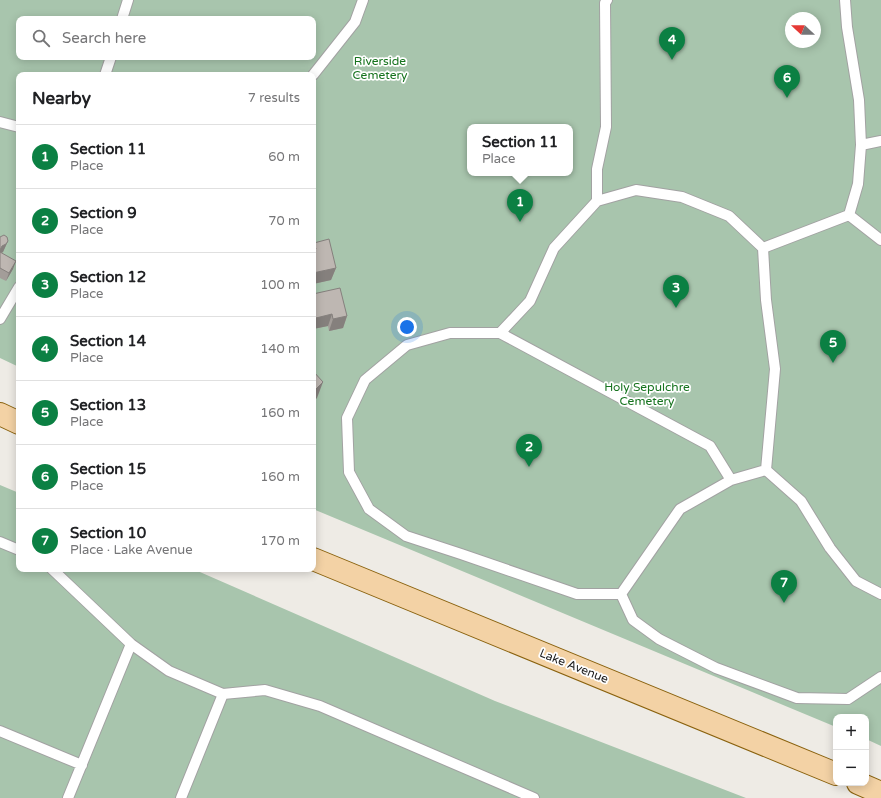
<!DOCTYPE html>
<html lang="en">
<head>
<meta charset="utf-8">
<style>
	body { margin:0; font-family:"Varela Round",sans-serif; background:#f6f6f6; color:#202124 }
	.controls { position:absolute; right:12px; bottom:12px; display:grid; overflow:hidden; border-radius:8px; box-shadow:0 2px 10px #0003 }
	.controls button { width:36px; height:36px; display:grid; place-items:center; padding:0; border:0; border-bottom:1px solid #e0e0e0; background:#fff; color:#202124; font:20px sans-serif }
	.compass { position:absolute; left:785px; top:12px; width:36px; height:36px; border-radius:50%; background:#fff; box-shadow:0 2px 10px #0003; rotate:292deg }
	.you { position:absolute; left:407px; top:327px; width:14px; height:14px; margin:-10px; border:3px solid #fff; border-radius:50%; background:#1a73e8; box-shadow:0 0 0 6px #1a73e833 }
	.badge { display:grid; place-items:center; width:26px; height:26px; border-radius:50%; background:#0b8043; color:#fff; font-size:13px; font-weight:700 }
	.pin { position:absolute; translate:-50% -33px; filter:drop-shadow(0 1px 2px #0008) }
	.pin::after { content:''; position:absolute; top:21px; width:14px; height:12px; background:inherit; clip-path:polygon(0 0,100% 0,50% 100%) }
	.popup { position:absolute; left:467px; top:124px; width:106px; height:52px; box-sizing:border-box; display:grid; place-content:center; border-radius:8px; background:#fff; filter:drop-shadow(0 1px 3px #0005); font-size:13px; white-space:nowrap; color:#757577 }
	.popup b { font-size:15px; color:#202124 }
	.popup::after { content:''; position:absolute; left:50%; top:100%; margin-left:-8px; border:8px solid transparent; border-top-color:#fff }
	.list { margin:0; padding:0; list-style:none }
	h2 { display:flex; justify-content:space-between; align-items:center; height:52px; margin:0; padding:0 16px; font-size:17px }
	h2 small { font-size:13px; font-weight:400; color:#757577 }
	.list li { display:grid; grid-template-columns:26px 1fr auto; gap:12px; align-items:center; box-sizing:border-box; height:64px; padding:0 16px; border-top:1px solid #e0e0e0 }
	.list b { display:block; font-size:15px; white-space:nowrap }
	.list p { margin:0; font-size:13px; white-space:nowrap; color:#757577 }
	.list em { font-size:13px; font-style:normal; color:#757577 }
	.icon { flex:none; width:22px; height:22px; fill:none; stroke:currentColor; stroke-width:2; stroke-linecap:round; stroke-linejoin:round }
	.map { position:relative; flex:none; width:881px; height:798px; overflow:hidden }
	.search { position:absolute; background:#fff; box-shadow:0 2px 10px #0003; left:16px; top:16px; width:300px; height:44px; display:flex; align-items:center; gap:10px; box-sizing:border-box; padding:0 14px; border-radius:8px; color:#757577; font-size:15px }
	.panel { position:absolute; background:#fff; box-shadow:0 2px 10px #0003; left:16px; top:72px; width:300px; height:500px; border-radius:8px }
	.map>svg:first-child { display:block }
	.cemetery { fill:#a8c5ad; fill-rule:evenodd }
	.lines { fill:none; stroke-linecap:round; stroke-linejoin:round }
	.service-casing { stroke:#a2a2a2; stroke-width:12 }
	.primary-casing { stroke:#8a620e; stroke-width:24 }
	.service { stroke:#fff; stroke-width:10 }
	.primary { stroke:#f3d2a5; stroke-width:22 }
	.wall { fill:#a39d99 }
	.shaded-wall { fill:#85807d }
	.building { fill:#beb7b2; stroke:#85807d }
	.labels { text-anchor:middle; stroke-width:3.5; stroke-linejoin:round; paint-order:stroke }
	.park-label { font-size:12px; fill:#16731e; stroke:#fff }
	.street-label { font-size:12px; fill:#1e1e1e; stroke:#fff }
</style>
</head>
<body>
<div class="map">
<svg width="881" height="798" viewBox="0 0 881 798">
	<rect width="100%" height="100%" fill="#eeebe5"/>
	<!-- cemetery -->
	<path class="cemetery" d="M0,0H881V746L866,739V717H836V727L313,509V75H19V367L0,358ZM791,18H815V42H791ZM19,19H313V57H19ZM470,127H570V173H470Z
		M0,485L19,493V569H193L495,701L746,798H0Z"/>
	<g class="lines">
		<defs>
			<path id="service" d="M845,0L847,27L859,100L861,145L858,184L849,215L763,248L729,216L682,197L636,190L597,201L554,248L530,301L500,333H450L407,345L365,380L347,418L349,472L369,509L406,536L461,554L577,594H621L680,509L731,480L766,470L801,501L830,548L856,581L881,594
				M122,19L128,0
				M105,75L111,57
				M313,75L355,22L363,0
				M0,122L19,127
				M861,145L881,141
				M597,201V169L606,127L605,3L607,0
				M849,215L881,240
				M763,248L766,300L775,369L766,470
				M0,319L19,287
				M500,333L710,446L731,480
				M0,542L19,550
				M52,569L131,644L169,671L223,694L265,690L320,706L534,798
				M621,594L633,620L659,639L716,668L797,698L848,699L881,677
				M0,731L82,765
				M68,798L131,644
				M181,798L223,694"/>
			<path id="primary" d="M0,414L19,423
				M313,559L836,774
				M858,783L881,793"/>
		</defs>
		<!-- service casing -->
		<use href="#service" class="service-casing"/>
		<!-- primary casing -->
		<use href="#primary" class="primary-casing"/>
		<!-- service -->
		<use href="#service" class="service"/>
		<!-- primary -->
		<use href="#primary" class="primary"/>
	</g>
	<!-- wall -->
	<path class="wall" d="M0,237L8,241L3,252L1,253L13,269L6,281L0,278Z
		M314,243L336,268L331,280L313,284V245Z
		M313,294L347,316L343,328L329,331L328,326L313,329Z"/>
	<!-- shaded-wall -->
	<path class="shaded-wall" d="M8,241L3,252L0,254V250L2,246Z
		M16,261L13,269L6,281L9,273Z
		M336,268L331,280L313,284V273Z
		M332,314L328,326L313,329V325L316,318Z
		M347,316L343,328L329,331L333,319Z
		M323,382L317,398L313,402V392Z"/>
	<!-- building -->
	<path class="building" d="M4,235L7,237L8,241L6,244L2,246L0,250V237Z
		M329,239L336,268L313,273V250L316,249L314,243Z
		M0,252L16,261L9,273L0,268Z
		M340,288L347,316L333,319L332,314L316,318L314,312H313V294Z
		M313,371L323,382L313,392Z"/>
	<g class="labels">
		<!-- park labels -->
		<g class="park-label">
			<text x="380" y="65">Riverside<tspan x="380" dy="14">Cemetery</tspan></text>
			<text x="647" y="391">Holy Sepulchre<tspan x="647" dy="14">Cemetery</tspan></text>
		</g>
		<!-- street labels -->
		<g class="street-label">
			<text transform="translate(574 666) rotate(22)" y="4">Lake Avenue</text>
		</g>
	</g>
</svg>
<div class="controls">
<button>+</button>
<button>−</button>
</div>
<svg class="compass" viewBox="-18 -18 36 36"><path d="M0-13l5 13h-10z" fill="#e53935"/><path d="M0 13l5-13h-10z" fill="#757577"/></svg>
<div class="you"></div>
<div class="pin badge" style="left:520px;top:222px">1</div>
<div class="popup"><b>Section 11</b>Place</div>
<div class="pin badge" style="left:529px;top:467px">2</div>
<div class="pin badge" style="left:676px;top:308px">3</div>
<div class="pin badge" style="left:672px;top:60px">4</div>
<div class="pin badge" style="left:833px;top:363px">5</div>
<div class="pin badge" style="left:787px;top:98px">6</div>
<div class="pin badge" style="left:784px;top:603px">7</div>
<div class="search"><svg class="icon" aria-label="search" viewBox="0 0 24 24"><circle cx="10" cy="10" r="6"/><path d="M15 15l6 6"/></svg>Search here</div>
<section class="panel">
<h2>Nearby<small>7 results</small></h2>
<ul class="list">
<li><span class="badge">1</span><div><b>Section 11</b><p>Place</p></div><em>60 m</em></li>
<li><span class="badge">2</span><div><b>Section 9</b><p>Place</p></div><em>70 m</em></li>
<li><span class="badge">3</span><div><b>Section 12</b><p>Place</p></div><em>100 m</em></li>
<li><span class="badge">4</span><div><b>Section 14</b><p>Place</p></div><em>140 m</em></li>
<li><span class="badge">5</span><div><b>Section 13</b><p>Place</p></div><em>160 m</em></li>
<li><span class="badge">6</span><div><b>Section 15</b><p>Place</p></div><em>160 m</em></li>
<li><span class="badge">7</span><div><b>Section 10</b><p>Place · Lake Avenue</p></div><em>170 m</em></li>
</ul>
</section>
</div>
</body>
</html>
